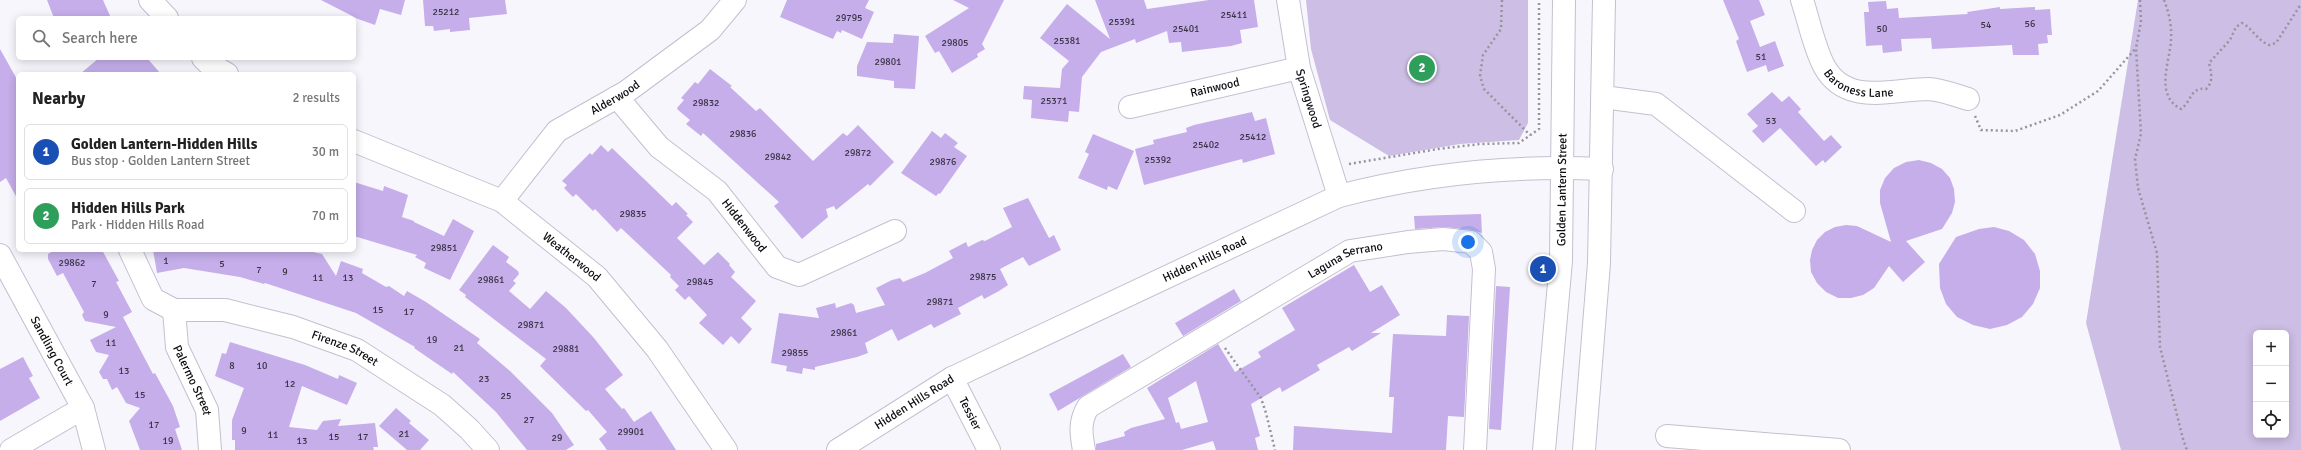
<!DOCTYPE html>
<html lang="en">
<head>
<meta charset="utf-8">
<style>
	body { margin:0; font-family:Signika,sans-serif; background:#f6f6f6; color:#222 }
	.controls { position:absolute; right:12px; bottom:12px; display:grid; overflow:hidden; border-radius:6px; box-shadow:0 2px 10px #0003 }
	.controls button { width:36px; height:36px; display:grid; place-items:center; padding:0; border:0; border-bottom:1px solid #e0e0e0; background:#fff; color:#222; font:20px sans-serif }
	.you { position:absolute; left:1468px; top:242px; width:14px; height:14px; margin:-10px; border:3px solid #fff; border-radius:50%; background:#1a73e8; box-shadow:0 0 0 6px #1a73e833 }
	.badge { display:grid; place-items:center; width:26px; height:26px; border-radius:50%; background:#728c02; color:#fff; font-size:13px; font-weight:700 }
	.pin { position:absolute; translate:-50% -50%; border:2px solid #fff; box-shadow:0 1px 4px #0006 }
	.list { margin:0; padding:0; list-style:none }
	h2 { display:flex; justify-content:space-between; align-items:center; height:52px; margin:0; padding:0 16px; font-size:17px }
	h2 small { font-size:13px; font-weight:400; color:#767676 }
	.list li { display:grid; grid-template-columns:26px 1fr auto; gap:12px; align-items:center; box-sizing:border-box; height:56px; margin:0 8px 8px; padding:0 8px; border:1px solid #e0e0e0; border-radius:6px }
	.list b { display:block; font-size:15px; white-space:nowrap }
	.list p { margin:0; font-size:13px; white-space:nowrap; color:#767676 }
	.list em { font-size:13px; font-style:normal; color:#767676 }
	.icon { flex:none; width:22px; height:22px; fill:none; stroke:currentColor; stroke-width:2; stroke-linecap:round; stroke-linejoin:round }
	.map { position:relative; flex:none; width:2301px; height:450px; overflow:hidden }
	.search { position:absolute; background:#fff; box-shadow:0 2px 10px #0003; left:16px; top:16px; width:340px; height:44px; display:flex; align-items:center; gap:10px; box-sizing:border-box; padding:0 14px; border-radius:6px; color:#767676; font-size:15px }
	.panel { position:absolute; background:#fff; box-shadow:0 2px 10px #0003; left:16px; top:72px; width:340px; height:180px; border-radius:6px }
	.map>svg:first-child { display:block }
	.green { fill:#ccbee4; fill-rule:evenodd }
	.building { fill:#c5aeea; fill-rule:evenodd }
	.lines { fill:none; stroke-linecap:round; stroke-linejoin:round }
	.minor-casing { stroke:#c5bfd0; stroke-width:24 }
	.major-casing { stroke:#c5bfd0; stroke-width:24 }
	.path { stroke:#96949b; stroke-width:2.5; stroke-dasharray:2 3; stroke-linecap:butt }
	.minor { stroke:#fff; stroke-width:22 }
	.major { stroke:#fff; stroke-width:22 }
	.labels { text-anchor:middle; stroke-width:4; stroke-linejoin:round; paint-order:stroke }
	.number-label { font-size:10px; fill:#3b3446 }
	.street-label { font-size:12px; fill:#0d0b10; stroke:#f8f6fd }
</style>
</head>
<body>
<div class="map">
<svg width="2301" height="450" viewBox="0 0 2301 450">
	<rect width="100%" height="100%" fill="#f8f6fd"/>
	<!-- green -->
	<path class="green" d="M1306,0H1528V123L1519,140L1460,144L1389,156L1330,120L1311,49Z
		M2138,0H2301V450H2121L2086,323ZM2256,333H2286V435H2256Z"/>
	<!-- building -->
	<path class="building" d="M47,0H103L111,18H54Z
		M321,0H405L401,15L380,9L375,25L358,19Z
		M423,0H505L507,14L469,18L470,30L450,32V29L434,31L433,26H425Z
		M787,0H869L865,8L874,12L862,39L842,30L841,33L837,31L833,39L780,17Z
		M953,0H1004L982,44L985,49L977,54L978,57L952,73L939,51L935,53L925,36L969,8Z
		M1095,0H1144L1147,9L1209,0H1254L1258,27L1240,30L1242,43L1231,46L1182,52L1181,42L1169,43L1167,31L1136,43L1135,39L1101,52L1082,77L1079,112L1069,111L1068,122L1031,118L1032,100L1023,99L1024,86L1060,88L1062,69L1069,61L1040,38L1067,4L1110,39Z
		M1723,0H1759L1765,15L1750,21L1760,47L1775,41L1784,66L1768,72L1766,65L1747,72L1736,41L1739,39Z
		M1886,1L1887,9L1898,8L1899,18L1968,14L1967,12L2000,7V9L2035,7V10L2050,9L2052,35H2047L2048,43L2038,44L2039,55H2013L2012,45L1932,49L1931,38L1901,39L1902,51L1883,53L1882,45L1866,46L1864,12H1869L1868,2Z
		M894,34L919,36L915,89L894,88V81L857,76V66L867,42L893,43Z
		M0,49L18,81V200L6,178L0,182Z
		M99,58H147L161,74H80Z
		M710,69L732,86L730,87L756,111L760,108L813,161L843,133L847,136L858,125L894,162L870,186L868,184L836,210L834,206L826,209L828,217L802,239L774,206L779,202L703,133L701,136L686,124L690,120L678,110L677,108L684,100L681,98L695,82L698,84Z
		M1772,92L1782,102L1789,96L1801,109L1798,112L1824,141L1831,135L1842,147L1825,163L1823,160L1816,166L1780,128L1763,143L1752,131L1758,126L1747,114Z
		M1252,112L1255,121L1266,118L1275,154L1243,163L1242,159L1144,185L1135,149L1154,144L1153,140L1187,132L1186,128L1194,125Z
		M932,131L941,138L945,133L958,143L954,147L967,156L940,194L939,193L936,196L901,173Z
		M1093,134L1134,151L1117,190L1108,186L1107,190L1078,178L1089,154L1085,152Z
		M601,145L608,152L612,148L672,206L676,202L688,214L686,215L693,222L677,238L704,265L718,252L730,264L729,265L735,272L731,277L756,301L741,318L752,329L739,344L731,336L723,345L699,323L707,315L689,296L685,300L675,290L679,286L670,277L671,275L621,228L617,232L595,209L593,211L576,194L573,197L564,188L567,185L562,181L590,153L592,155Z
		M1919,160L1931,163L1942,169L1950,178L1954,189L1955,202L1952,213L1942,229L1906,241L1925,262L1903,282L1889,266L1874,288L1863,295L1851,298H1838L1826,292L1817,283L1811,272L1810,260L1812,250L1817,240L1825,232L1835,227L1846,225L1857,226L1891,242L1880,203V190L1885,178L1894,168L1906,162Z
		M354,182L383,191L384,186L408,195L402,217L414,221V222L444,236L453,219L474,231L450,280L424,268L426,263L415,257L417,255L354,236Z
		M1028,198L1049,238L1054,235L1061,250L1029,266L1023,257L1000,269L1008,285L999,291L984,299L982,295L958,308L961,314L934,328L931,324L898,341L892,329L865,343L868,353L857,357L815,367V370L803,368L802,374L786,371L787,366L771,363L779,313L819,318L816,308L835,303L836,308L851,303L854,305L856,313L885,305L876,288L892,280L900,278L903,282L925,273L953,258L949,251L966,242L968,247L982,240L985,241L1012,227L1003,208Z
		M1481,214L1482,233L1472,230L1444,227L1415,229L1414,216Z
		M1994,227L2009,231L2024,240L2035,254L2040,271V288L2033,304L2022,317L2007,325L1990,329L1973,325L1957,317L1946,304L1940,288L1939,264L1956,237L1979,229Z
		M493,245L509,257L506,262L518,271L519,274L513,281L516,283L509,291L530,309L546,291L566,308L594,338L623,375L605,389L622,409L624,408L634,422L651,411L676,450H607L599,439L607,432L588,410L586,411L540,366L546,359L465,297L466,295L459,290Z
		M55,250H102L119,281L116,282L132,312L123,317L153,374L155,373L173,406L180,427L175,429L182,450H140L129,421L140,408L126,403L117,387L112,390L107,379H103L99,372L109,355L96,352L90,340L116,327L85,321L82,315L84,312L63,273L57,276L48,259V254Z
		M153,250H303L322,254L336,276L341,261L363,269L362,273L386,287L389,286L404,296L407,291L426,302L480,339L477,343L510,371L552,413L574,445L566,450H527L496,412L453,372L452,374L414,348L415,347L356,313L265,283L264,284L240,277L184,268L157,273Z
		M1354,265L1370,292L1382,285L1400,315L1371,333H1381L1352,351L1349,347L1317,365L1320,370L1282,392L1280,387L1251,404L1260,436L1255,438L1258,450H1216L1213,441L1182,450H1096V444L1125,436L1124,432L1131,428L1165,419L1147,388L1218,344L1235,372L1261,357L1258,352L1295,330L1282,308ZM1196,381L1208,422L1181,429L1179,422L1176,423L1168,398Z
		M1496,286L1510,287L1501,430L1489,429Z
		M1234,289L1241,301L1183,336L1175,323Z
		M1447,315L1469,316L1464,417L1448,416L1446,450H1293L1294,426L1392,433L1394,397H1389L1393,334L1446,336Z
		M230,342L305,365L338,379L339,375L357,383L347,405L302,386L289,427L317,430L323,421L341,419L338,426L375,423L378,447H373L374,450H235V440H232V420L244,388L215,376L222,353L226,354Z
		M1123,354L1131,367L1058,411L1049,394Z
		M23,357L33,376L29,378L40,398L0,421V369Z
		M396,408L411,421L409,423L429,440L420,450H407L379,426Z"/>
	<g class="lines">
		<defs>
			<g id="minor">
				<path d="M150,0L167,18"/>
				<path id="s1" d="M1288,0L1299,68L1339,196"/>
				<path id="s2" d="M1802,0C1809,21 1814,47 1824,66C1846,107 1893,89 1929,89C1942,90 1955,95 1968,99"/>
				<path d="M203,58L208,63L227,74"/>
				<path id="s3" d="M617,97L659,147L717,191L777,267L799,275L895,231"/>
				<path d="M1603,97L1656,104L1794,211"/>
				<path id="s4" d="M1130,107L1299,68"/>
				<path id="s5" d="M354,141L502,201L597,277L657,349L726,450"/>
				<path id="s6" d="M502,201L557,131L626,92L710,30L735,0"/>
				<path id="s7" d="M130,250L153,299L174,310H225L293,327L357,350L442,405L469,429L488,450"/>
				<path id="s8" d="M0,255L83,408L94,450"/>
				<path id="s9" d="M174,310L177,347L207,410L210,450"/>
				<path id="s10" d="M952,378L989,450"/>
				<path d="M1667,436L1839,450"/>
				<path d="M11,450L83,408"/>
				<path id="s11" d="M838,450L952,378L1339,196C1427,173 1511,165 1602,169"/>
				<path id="s12" d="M1084,450C1081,434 1079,422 1088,407L1350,251L1408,242L1443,239L1471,242L1481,252L1484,269L1475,450"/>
			</g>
			<g id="major">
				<path id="s13" d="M1544,450L1561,261L1564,0"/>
				<path d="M1584,450L1599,263L1604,0"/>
			</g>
		</defs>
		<!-- minor casing -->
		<use href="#minor" class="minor-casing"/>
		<!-- major casing -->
		<use href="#major" class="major-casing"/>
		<!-- path -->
		<path class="path" d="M1502,0L1501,29L1483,55L1480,76L1484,89L1530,135
			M2140,0L2141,22L2136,48L2141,134L2135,159L2138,188L2157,253L2160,347L2183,439L2187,450
			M2164,0C2169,13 2172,26 2171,40C2170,62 2154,95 2181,109C2192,101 2190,87 2206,89C2214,82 2211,72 2209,63L2230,40L2236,27L2242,23C2253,29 2257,40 2269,45L2276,43L2301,4
			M1975,116L1981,130L2015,131L2060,115L2098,91L2136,48
			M1349,164L1438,149L1480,144L1519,143L1539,129V0
			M1225,348L1261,398L1266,413L1275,450"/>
		<!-- minor -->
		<use href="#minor" class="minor"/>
		<!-- major -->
		<use href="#major" class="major"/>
	</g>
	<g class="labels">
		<!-- number labels -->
		<g class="number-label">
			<text x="446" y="15">25212</text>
			<text x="1234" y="18">25411</text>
			<text x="849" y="21">29795</text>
			<text x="1122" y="25">25391</text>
			<text x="2030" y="27">56</text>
			<text x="1986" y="28">54</text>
			<text x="1186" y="32">25401</text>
			<text x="1882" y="32">50</text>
			<text x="1067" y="44">25381</text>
			<text x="955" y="46">29805</text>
			<text x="1761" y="60">51</text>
			<text x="888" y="65">29801</text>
			<text x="1054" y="104">25371</text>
			<text x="706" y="106">29832</text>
			<text x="1771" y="124">53</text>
			<text x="743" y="137">29836</text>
			<text x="1253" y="140">25412</text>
			<text x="1206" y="148">25402</text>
			<text x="858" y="156">29872</text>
			<text x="778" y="160">29842</text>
			<text x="1158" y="163">25392</text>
			<text x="943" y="165">29876</text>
			<text x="633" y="217">29835</text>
			<text x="444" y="251">29851</text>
			<text x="166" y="264">1</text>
			<text x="72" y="266">29862</text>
			<text x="222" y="267">5</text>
			<text x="259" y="273">7</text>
			<text x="285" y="275">9</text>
			<text x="983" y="280">29875</text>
			<text x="318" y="281">11</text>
			<text x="348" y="281">13</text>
			<text x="491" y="283">29861</text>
			<text x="700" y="285">29845</text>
			<text x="94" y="287">7</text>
			<text x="940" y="305">29871</text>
			<text x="378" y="313">15</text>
			<text x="409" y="315">17</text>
			<text x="106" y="318">9</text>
			<text x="531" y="328">29871</text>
			<text x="844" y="336">29861</text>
			<text x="432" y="343">19</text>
			<text x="111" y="346">11</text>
			<text x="459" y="351">21</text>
			<text x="566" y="352">29881</text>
			<text x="795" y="356">29855</text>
			<text x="232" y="369">8</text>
			<text x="262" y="369">10</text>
			<text x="124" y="374">13</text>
			<text x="484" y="382">23</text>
			<text x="290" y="387">12</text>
			<text x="140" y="398">15</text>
			<text x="506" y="399">25</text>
			<text x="529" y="423">27</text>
			<text x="154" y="428">17</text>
			<text x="244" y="434">9</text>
			<text x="631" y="435">29901</text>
			<text x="404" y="437">21</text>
			<text x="273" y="438">11</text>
			<text x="334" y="440">15</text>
			<text x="363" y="440">17</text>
			<text x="557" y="441">29</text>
			<text x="168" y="444">19</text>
			<text x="302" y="444">13</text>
		</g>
		<!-- street labels -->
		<g class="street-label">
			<text dy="4" stroke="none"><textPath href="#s2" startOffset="112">Baroness Lane</textPath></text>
			<text dy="4" stroke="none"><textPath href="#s4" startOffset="87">Rainwood</textPath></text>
			<text dy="4" stroke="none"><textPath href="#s6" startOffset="156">Alderwood</textPath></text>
			<text dy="4" stroke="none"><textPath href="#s1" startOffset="101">Springwood</textPath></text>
			<text dy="4" stroke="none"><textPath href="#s13" startOffset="261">Golden Lantern Street</textPath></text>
			<text dy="4" stroke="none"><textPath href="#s3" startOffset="182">Hiddenwood</textPath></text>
			<text dy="4" stroke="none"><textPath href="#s5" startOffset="249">Weatherwood</textPath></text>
			<text dy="4" stroke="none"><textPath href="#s11" startOffset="414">Hidden Hills Road</textPath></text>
			<text dy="4" stroke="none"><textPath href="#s12" startOffset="342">Laguna Serrano</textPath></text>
			<text dy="4" stroke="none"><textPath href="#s7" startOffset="255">Firenze Street</textPath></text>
			<text dy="4" stroke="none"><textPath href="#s8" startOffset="109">Sandling Court</textPath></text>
			<text dy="4" stroke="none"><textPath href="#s9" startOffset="74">Palermo Street</textPath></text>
			<text dy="4" stroke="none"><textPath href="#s11" startOffset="90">Hidden Hills Road</textPath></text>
			<text dy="4" stroke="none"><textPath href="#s10" startOffset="40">Tessier</textPath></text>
		</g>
	</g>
</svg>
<div class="controls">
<button>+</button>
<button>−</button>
<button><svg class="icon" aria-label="locate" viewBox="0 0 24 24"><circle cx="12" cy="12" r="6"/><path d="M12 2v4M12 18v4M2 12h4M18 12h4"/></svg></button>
</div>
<div class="you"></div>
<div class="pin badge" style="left:1543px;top:269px;background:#1a4fb4">1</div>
<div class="pin badge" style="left:1422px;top:68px;background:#2e9e5b">2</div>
<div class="search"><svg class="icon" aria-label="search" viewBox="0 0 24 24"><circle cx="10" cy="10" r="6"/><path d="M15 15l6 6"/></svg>Search here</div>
<section class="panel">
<h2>Nearby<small>2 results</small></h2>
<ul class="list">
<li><span class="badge" style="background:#1a4fb4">1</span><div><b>Golden Lantern-Hidden Hills</b><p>Bus stop · Golden Lantern Street</p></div><em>30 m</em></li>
<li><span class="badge" style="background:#2e9e5b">2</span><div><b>Hidden Hills Park</b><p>Park · Hidden Hills Road</p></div><em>70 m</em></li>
</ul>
</section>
</div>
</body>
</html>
